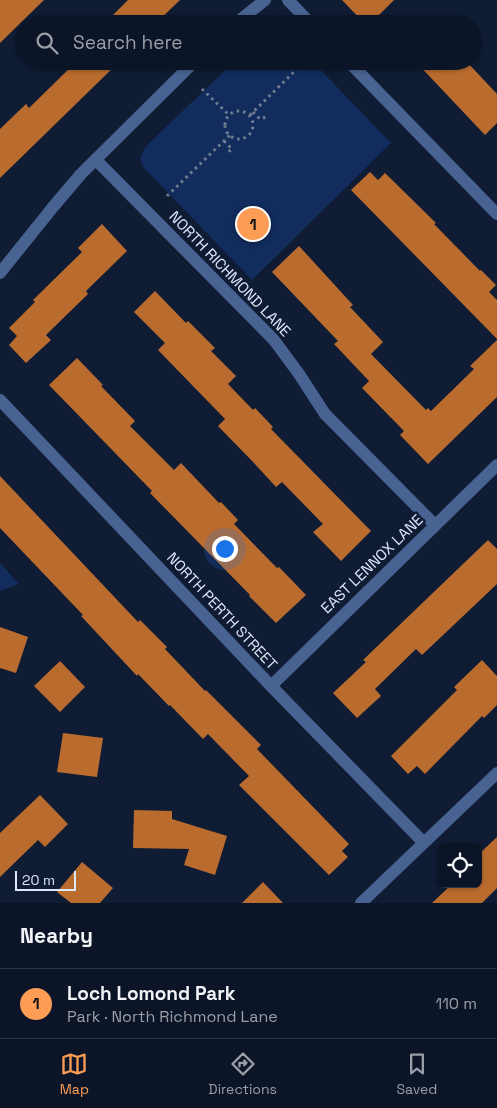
<!DOCTYPE html>
<html lang="en">
<head>
<meta charset="utf-8">
<style>
	body { margin:0; font-family:"Space Grotesk",sans-serif; background:#192233; color:#f1f3f6 }
	.controls { position:absolute; right:15px; bottom:15px; display:grid; overflow:hidden; border-radius:8px; box-shadow:0 1px 4px #0004 }
	.controls button { width:45px; height:45px; display:grid; place-items:center; padding:0; border:0; border-bottom:1px solid #2b3444; background:#0b1527; color:#f1f3f6; font:25px sans-serif }
	.scale { position:absolute; left:15px; bottom:12px; width:61px; box-sizing:border-box; padding-left:5px; border:2px solid #dee7f8; border-top:0; font-size:14px; line-height:18px; white-space:nowrap; color:#dee7f8; -webkit-text-stroke:4px #0f1c34; paint-order:stroke }
	.you { position:absolute; left:224px; top:548px; width:18px; height:18px; margin:-12px; border:4px solid #fff; border-radius:50%; background:#1a73e8; box-shadow:0 0 0 8px #1a73e833 }
	.badge { display:grid; place-items:center; width:32px; height:32px; border-radius:50%; background:#fd9c55; color:#111; font-size:16px; font-weight:700 }
	.pin { position:absolute; translate:-50% -50%; border:2px solid #fff; box-shadow:0 1px 5px #0006 }
	.list { margin:0; padding:0; list-style:none }
	h2 { display:flex; justify-content:space-between; align-items:center; height:65px; margin:0; padding:0 20px; font-size:21px }
	h2 small { font-size:16px; font-weight:400; color:#9a9fa7 }
	.list li { display:grid; grid-template-columns:32px 1fr auto; gap:15px; align-items:center; box-sizing:border-box; height:70px; padding:0 20px; border-top:1px solid #2b3444 }
	.list b { display:block; font-size:19px; white-space:nowrap }
	.list p { margin:0; font-size:16px; white-space:nowrap; color:#9a9fa7 }
	.list em { font-size:16px; font-style:normal; color:#9a9fa7 }
	.icon { flex:none; width:28px; height:28px; fill:none; stroke:currentColor; stroke-width:2; stroke-linecap:round; stroke-linejoin:round }
	.map { position:relative; flex:none; width:497px; height:903px; overflow:hidden }
	.search { position:absolute; background:#0b1527; box-shadow:0 1px 4px #0004; left:15px; right:15px; top:15px; height:55px; display:flex; align-items:center; gap:12px; box-sizing:border-box; padding:0 18px; border-radius:28px; color:#9a9fa7; font-size:19px }
	.sheet { height:135px; background:#0b1527 }
	nav { display:flex; justify-content:space-around; align-items:center; box-sizing:border-box; height:70px; border-top:1px solid #2b3444; background:#0b1527; font-size:14px; color:#9a9fa7 }
	nav a { display:grid; justify-items:center; gap:2px }
	nav .on { color:#fd9c55 }
	.map>svg:first-child { display:block }
	.green { fill:#112c5d }
	.building { fill:#ba6c2f }
	.lines { fill:none; stroke-linecap:round; stroke-linejoin:round }
	.path { stroke:#737e93; stroke-width:3; stroke-dasharray:2.5 4; stroke-linecap:butt }
	.minor { stroke:#486392; stroke-width:12 }
	.labels { text-anchor:middle; stroke-width:5; stroke-linejoin:round; paint-order:stroke }
	.street-label { font-size:15px; fill:#dee7f8; stroke:#0f1c34 }
</style>
</head>
<body>
<div class="map">
<svg width="497" height="903" viewBox="0 0 497 903">
	<rect width="100%" height="100%" fill="#0f1c34"/>
	<!-- green -->
	<path class="green" d="M235,61H312L391,143L252,280L144,168L140,158L146,146Z
		M0,563L19,584L0,591Z"/>
	<!-- building -->
	<path class="building" d="M0,0H44L0,43Z
		M128,0H180L155,24H104Z
		M342,0H394L370,24H365Z
		M77,61H120L0,178V129L26,104L29,108Z
		M415,61H466L497,94V123L485,135Z
		M370,172L378,180L385,173L436,223L434,224L480,271L481,270L496,285L489,292L497,300V339L351,190Z
		M102,224L127,251L86,291L88,294L46,335L51,340L26,363L9,345L17,336L9,328L35,302L33,300L82,252L78,248Z
		M299,246L353,305L350,307L383,342L371,354L426,410L428,408L431,411L474,369L470,366L497,340V397L428,464L400,435L404,431L362,388L369,381L334,344L338,341L272,272Z
		M155,291L186,323L188,321L215,348L211,351L236,376L228,384L253,410L255,408L273,427L271,429L371,531L341,561L313,532L323,524L282,482L276,487L254,463L218,426L225,419L158,350L165,343L134,312Z
		M77,358L103,385L101,386L135,421L130,426L174,470L181,463L219,503L221,502L238,520L234,524L277,568L279,567L306,595L276,623L249,596L250,595L150,493L152,491L49,385Z
		M0,476L138,622L140,620L167,647L165,649L205,691L206,690L261,745L257,749L349,844L342,851L348,857L329,875L239,785L249,776L208,734L203,739L170,705L169,706L138,674L137,676L81,616L83,615L0,528Z
		M488,540L497,549V584L422,655L416,649L375,689L381,696L357,718L333,693L366,662L363,660Z
		M0,627L28,637L16,673L0,668Z
		M482,660L497,676V705L484,718L482,716L425,774L417,766L408,774L391,756L457,690L454,687Z
		M60,661L85,687L60,712L34,686Z
		M63,733L103,738L97,777L57,772Z
		M40,795L68,824L45,847L38,840L0,877V833Z
		M134,810L172,811V819L227,836L215,875L184,865L189,849L133,848Z
		M497,837V888L482,903H432L452,884H478V855Z
		M82,862L113,888L100,903H71L57,892Z
		M263,882L283,903H242Z"/>
	<g class="lines">
		<!-- path -->
		<path class="path" d="M202,89L229,115
			M225 125a14 14 0 1 1 28 0a14 14 0 1 1-28 0Z
			M253,112L260,119L269,116
			M250,115L305,61
			M224,141L232,149L227,153
			M167,196L230,135"/>
		<!-- minor -->
		<path class="minor" d="M288,0L311,24
			M235,24L265,0
			M348,61L497,214
			M96,160L274,340L299,374L325,414L435,525
			M0,273L53,207L81,174L195,61
			M0,400L271,686L424,843
			M271,686L497,465
			M361,903L497,773"/>
	</g>
	<g class="labels">
		<!-- street labels -->
		<g class="street-label">
			<text transform="translate(230 274) rotate(46)" y="5">NORTH RICHMOND LANE</text>
			<text transform="translate(372 564) rotate(-44)" y="5">EAST LENNOX LANE</text>
			<text transform="translate(222 611) rotate(47)" y="5">NORTH PERTH STREET</text>
		</g>
	</g>
</svg>
<div class="controls">
<button><svg class="icon" aria-label="locate" viewBox="0 0 24 24"><circle cx="12" cy="12" r="6"/><path d="M12 2v4M12 18v4M2 12h4M18 12h4"/></svg></button>
</div>
<div class="scale">20 m</div>
<div class="you"></div>
<div class="pin badge" style="left:253px;top:224px">1</div>
<div class="search"><svg class="icon" aria-label="search" viewBox="0 0 24 24"><circle cx="10" cy="10" r="6"/><path d="M15 15l6 6"/></svg>Search here</div>
</div>
<section class="sheet">
<h2>Nearby<small></small></h2>
<ul class="list">
<li><span class="badge">1</span><div><b>Loch Lomond Park</b><p>Park · North Richmond Lane</p></div><em>110 m</em></li>
</ul>
</section>
<nav>
<a class="on"><svg class="icon" aria-label="map" viewBox="0 0 24 24"><path d="M3 6l6-2 6 2 6-2v14l-6 2-6-2-6 2zM9 4v14M15 6v14"/></svg>Map</a>
<a><svg class="icon" aria-label="directions" viewBox="0 0 24 24"><path d="M12 3l9 9-9 9-9-9zM9 14v-3h6M13 9l2 2-2 2"/></svg>Directions</a>
<a><svg class="icon" aria-label="saved" viewBox="0 0 24 24"><path d="M7 4h10v16l-5-4-5 4z"/></svg>Saved</a>
</nav>
</body>
</html>
